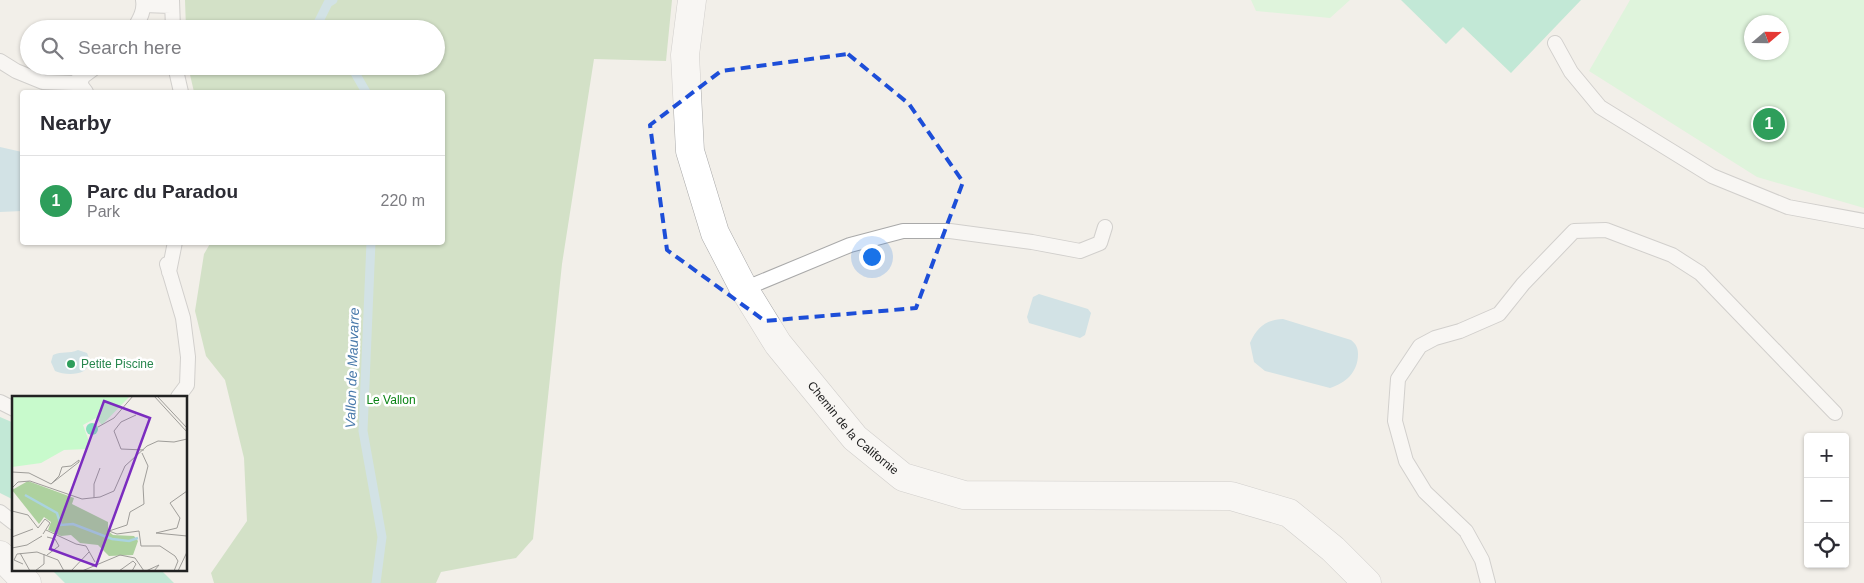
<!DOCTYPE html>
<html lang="en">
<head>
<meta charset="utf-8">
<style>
	body { margin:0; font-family:Arial,sans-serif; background:#f7f7f7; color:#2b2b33 }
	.controls { position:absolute; right:15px; bottom:15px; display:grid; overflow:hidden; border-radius:5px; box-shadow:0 1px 4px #0004 }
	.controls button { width:45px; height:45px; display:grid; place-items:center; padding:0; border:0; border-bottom:1px solid #e1e1e2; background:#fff; color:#2b2b33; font:25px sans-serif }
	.compass { position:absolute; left:1744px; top:15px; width:45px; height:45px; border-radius:50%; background:#fff; box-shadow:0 1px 4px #0004; rotate:70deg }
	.you { position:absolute; left:871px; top:256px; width:18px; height:18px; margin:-12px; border:4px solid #fff; border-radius:50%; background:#1a73e8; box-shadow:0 0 0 8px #1a73e833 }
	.badge { display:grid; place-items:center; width:32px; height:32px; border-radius:50%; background:#d40000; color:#fff; font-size:16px; font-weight:700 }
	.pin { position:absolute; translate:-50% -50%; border:2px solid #fff; box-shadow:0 1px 5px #0006 }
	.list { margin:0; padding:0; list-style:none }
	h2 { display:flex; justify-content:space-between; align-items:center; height:65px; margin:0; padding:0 20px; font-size:21px }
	h2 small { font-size:16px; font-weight:400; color:#7c7c81 }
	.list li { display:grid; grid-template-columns:32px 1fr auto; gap:15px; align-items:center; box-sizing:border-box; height:90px; padding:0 20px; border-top:1px solid #e1e1e2 }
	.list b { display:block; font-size:19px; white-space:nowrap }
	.list p { margin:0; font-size:16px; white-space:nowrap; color:#7c7c81 }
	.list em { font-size:16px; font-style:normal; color:#7c7c81 }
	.icon { flex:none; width:28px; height:28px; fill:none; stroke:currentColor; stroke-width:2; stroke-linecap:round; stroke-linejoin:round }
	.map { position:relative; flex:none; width:1864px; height:583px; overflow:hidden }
	.search { position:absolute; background:#fff; box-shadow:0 1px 4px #0004; left:20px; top:20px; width:425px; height:55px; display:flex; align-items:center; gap:12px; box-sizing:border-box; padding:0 18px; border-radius:28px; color:#7c7c81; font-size:19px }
	.panel { position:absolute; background:#fff; box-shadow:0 1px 4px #0004; left:20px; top:90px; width:425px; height:155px; border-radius:5px }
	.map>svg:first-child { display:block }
	.forest { fill:#add19e }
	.park { fill:#c8facc; fill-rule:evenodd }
	.pitch { fill:#88e0be }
	.water { fill:#aad3df }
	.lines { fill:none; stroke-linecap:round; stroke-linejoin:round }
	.stream { stroke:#aad3df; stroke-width:9 }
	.lane-casing { stroke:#a9a9a9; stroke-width:16 }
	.street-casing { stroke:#a9a9a9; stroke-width:29 }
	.lane { stroke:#fff; stroke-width:14 }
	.street { stroke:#fff; stroke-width:28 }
	.marked { fill:none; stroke:#1d4ed8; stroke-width:4; stroke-dasharray:10 6; stroke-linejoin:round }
	.leisure-dot { fill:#2e9e5b; stroke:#fff; stroke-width:2 }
	.labels { text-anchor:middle; stroke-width:5; stroke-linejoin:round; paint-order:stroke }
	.leisure-label { font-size:12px; fill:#27864d; stroke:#fff; text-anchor:start }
	.park-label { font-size:12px; fill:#0c8416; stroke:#fff }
	.street-label { font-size:12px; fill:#222; stroke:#fff }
	.water-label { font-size:14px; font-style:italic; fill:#4a7aab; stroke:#fff }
	.inset-river { fill:none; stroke:#aad3df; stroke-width:2.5 }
	.inset-road { fill:none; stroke:#9f9d99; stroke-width:1 }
	.view { fill:#7b2cbf; fill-opacity:0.15; stroke:#7b2cbf; stroke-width:2.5 }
	.inset-edge { fill:none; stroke:#222; stroke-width:2.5 }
</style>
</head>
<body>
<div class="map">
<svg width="1864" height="583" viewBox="0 0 1864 583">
	<rect width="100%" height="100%" fill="#f2efe9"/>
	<!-- forest -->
	<path class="forest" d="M185,0H672L666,61L594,59L562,264L533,539L516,558L441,572L436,583H214L211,573L247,521L244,458L225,380L206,356L195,311L204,254L211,242H442V92H194L188,66H436V29H186Z"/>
	<!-- park -->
	<path class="park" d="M1251,0H1350L1330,18L1256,11Z
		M1630,0H1864V208L1757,177L1589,71ZM1752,22H1782V52H1752Z"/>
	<!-- pitch -->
	<path class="pitch" d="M1401,0H1581L1511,73L1463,27L1446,44Z
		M0,417L14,423V500L0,493Z
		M51,569H160L174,583H65Z"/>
	<!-- water -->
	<path class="water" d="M0,147L22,152V211L0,212Z
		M1039,294L1088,309L1091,313L1085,335L1080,338L1029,323L1027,317L1033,297Z
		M1283,319L1351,340C1356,344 1358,348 1358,354C1358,372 1346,383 1330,388L1265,371L1254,362L1250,343C1257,327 1266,320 1283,319Z
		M78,350L87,353C97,375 69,377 55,371L51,362L53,355C62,351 69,354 78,350Z"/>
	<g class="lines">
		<!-- stream -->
		<path class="stream" d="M325,29L318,23L328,3L333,0
			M351,66L366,92
			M371,242L363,431L382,537L376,583"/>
		<defs>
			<path id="lane" d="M172,0L173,29
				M144,5L171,6
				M134,29C139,20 145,11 143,0
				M1555,43L1571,72L1600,107L1712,176L1788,207L1864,221
				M0,61L16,71L43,82L74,83L97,66
				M175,66L181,92
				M82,79L80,84L86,92
				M167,264L183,318L188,357L187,385L178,397
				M169,272L175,242
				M744,289L850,245L903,231H950L1032,242L1080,251L1100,243L1105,227
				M0,402L14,409
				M0,512L14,523
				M1488,583L1482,560L1466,531L1425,492L1406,461L1395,421L1398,379L1420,346L1435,338L1460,331L1499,314L1523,284L1574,231L1606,230L1672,255L1700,273L1835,413"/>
			<g id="street">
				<path id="s1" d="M692,0L685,55L690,151L715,233L744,289L778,344L855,438L903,477L964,495L1231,496L1289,513L1333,549L1367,583"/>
				<path d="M0,555L27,583"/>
			</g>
		</defs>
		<!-- lane casing -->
		<use href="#lane" class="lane-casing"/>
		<!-- street casing -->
		<use href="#street" class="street-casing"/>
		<!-- lane -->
		<use href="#lane" class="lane"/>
		<!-- street -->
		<use href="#street" class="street"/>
	</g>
	<!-- marked area -->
	<path d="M0 0H1864V583H0ZM848,54L909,104L963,182L916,308L765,321L667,250L650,125L721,71Z" fill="#f2efe9" fill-opacity=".55" fill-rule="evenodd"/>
	<path class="marked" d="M848,54L909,104L963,182L916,308L765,321L667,250L650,125L721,71Z"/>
	<!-- markers -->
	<circle class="leisure-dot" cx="71" cy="364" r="5"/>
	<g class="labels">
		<!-- leisure labels -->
		<g class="leisure-label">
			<text x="81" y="368">Petite Piscine</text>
		</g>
		<!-- park labels -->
		<g class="park-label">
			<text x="391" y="404">Le Vallon</text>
		</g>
		<!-- street labels -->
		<g class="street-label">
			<text dy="4" stroke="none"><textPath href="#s1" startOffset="478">Chemin de la Californie</textPath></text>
		</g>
		<!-- water labels -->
		<g class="water-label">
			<text transform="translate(352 368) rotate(-88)" y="5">Vallon de Mauvarre</text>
		</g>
	</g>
	<!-- overview -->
	<g transform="translate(12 396)">
		<rect width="175" height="175" fill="#f2efe9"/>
		<path d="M16,85L62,102L60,108L96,126V135L101,139L122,140L126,145L121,159L97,160L86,149L68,147L59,139L49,140L36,134L39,126L32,121L27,128L0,94Z" fill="#add19e"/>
		<path d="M0,0H118L90,29L84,22L71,29L78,48L75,53L52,54L29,67L0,71Z" fill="#c8facc"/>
		<path d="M74 33a6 6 0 1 1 12 0a6 6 0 1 1-12 0Z" fill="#88e0be"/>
		<path class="inset-river" d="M13,99L45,117L49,129L61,128L100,143L117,145L126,142"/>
		<path class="inset-road" d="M142,0L175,36M145,0L175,32M124,19L109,26L102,35L109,53L132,54M86,31L102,22L121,0M130,57L136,70L131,90L132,108L118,116L115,129L97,135L105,138L127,135L129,150H148L163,160L166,165L162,175M67,64V66L39,88L47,80L50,71L59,70ZM0,76L17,77L39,88M0,92L6,86L18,85L70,103L88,101L102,95L113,70L135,50L146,45L162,46L175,43M175,95L158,107L168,122L165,132L144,137L175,140M82,102V88L88,72M0,115L16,119L26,132L33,123L38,127L31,138M34,134L64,148M0,141L21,133M64,148L74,150L83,166M0,152L15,149L30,140M8,157L18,175M35,159L47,150L43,143L35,141M11,168L2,164L5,158L25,156L46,164L52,175M23,175L32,168V158M59,175L77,156M70,175L108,159L123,162L132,175M107,175L121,165L124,168L120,175M134,175L147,169L142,175M166,175L175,156"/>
		<path class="view" d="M92,5L138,22L84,170L38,153Z"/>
		<rect width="175" height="175" class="inset-edge"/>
	</g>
</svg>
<div class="controls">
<button>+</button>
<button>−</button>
<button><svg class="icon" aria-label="locate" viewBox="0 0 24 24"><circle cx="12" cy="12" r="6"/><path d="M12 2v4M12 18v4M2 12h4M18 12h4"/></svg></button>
</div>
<svg class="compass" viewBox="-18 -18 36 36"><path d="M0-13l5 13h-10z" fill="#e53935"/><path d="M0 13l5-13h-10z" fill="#7c7c81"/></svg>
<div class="you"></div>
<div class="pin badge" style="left:1769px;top:124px;background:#2e9e5b">1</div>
<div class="search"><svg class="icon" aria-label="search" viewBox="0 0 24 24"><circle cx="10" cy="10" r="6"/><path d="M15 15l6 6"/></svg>Search here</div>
<section class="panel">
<h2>Nearby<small></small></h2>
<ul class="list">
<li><span class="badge" style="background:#2e9e5b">1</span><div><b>Parc du Paradou</b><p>Park</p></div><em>220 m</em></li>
</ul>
</section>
</div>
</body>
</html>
